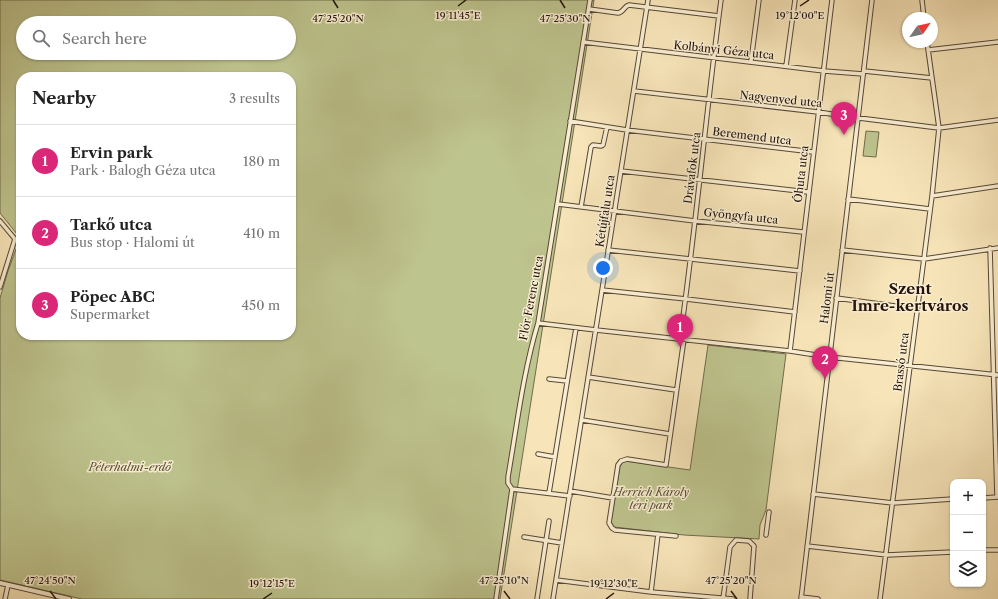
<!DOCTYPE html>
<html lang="en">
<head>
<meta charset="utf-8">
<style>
	body { margin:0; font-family:"Libre Caslon Text",serif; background:#f2f2f2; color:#222 }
	.controls { position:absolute; right:12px; bottom:12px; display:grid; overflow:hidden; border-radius:8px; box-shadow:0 1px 3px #0004 }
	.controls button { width:36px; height:36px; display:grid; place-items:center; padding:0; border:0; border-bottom:1px solid #e0e0e0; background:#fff; color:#222; font:20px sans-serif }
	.compass { position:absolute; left:902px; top:12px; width:36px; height:36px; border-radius:50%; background:#fff; box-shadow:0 1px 3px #0004; rotate:56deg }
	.you { position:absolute; left:603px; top:268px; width:14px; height:14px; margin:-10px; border:3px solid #fff; border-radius:50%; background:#1a73e8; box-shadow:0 0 0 6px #1a73e833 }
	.badge { display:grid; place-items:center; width:26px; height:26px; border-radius:50%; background:#db2777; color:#fff; font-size:13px; font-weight:700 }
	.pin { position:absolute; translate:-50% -33px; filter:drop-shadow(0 1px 2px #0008) }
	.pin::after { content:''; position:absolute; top:21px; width:14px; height:12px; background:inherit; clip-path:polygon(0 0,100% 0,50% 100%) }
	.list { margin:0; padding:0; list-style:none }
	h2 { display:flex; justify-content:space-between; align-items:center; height:52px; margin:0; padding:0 16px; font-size:17px }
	h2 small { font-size:13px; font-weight:400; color:#767676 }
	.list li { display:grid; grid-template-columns:26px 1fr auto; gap:12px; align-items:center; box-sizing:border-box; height:72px; padding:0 16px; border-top:1px solid #e0e0e0 }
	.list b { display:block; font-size:15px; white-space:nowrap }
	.list p { margin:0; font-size:13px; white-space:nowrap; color:#767676 }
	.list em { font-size:13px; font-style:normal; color:#767676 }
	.icon { flex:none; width:22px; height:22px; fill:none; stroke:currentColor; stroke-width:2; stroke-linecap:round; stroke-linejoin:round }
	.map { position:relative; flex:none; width:998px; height:599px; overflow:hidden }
	.search { position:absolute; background:#fff; box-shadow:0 1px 3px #0004; left:16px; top:16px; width:280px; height:44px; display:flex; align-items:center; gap:10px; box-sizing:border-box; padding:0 14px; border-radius:22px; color:#767676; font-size:15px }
	.panel { position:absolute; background:#fff; box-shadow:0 1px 3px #0004; left:16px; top:72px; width:280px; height:268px; border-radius:16px }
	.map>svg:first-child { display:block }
	.green { fill:#bec48e; stroke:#706c4c; fill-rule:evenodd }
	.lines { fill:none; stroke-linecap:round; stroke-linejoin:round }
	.minor-casing { stroke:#564836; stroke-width:5.5 }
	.tertiary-casing { stroke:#564836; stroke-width:6 }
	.minor { stroke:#faeed2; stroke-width:3.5 }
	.tertiary { stroke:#faeed2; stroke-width:4 }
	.ticks { fill:none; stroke:#21130b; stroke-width:1.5 }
	.labels { text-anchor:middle; stroke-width:3; stroke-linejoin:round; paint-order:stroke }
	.street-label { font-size:11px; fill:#21130b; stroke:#faeed2 }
	.park-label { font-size:11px; font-style:italic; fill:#585139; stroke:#faeed2 }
	.district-label { font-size:15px; font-weight:bold; fill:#21130b; stroke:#faeed2 }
	.ticks-label { font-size:10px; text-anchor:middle; fill:#21130b; stroke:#faeed2; stroke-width:3; stroke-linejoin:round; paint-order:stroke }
</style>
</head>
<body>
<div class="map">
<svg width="998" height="599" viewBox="0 0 998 599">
	<rect width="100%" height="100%" fill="#f7e5b9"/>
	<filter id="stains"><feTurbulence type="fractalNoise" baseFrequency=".005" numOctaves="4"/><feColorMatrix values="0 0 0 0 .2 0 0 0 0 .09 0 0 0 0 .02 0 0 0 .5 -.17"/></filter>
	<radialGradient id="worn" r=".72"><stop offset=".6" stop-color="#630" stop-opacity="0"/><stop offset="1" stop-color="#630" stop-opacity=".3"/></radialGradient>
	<!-- green -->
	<path class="green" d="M0,0H594L500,599H82L0,580V298L8,271L19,241L17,234L0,213ZM23,23H289V53H23ZM21,77H291V335H21Z
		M866,131L879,132L876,157L863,156Z
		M708,345L786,354L766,510L760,525L759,539L684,535L614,527L611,522L620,466L622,462L626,461L690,470Z"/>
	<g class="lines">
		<defs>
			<path id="minor" d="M922,0L924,18
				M589,9L618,13C624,12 624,6 629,5L719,16
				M583,42L824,71L863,74
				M928,50L998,42
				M751,61L759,0
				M786,66L795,0
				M864,71L932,78
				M634,91L818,112L851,117L939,128L998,120
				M570,121L627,130L813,152
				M621,171L808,192
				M932,196L998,186
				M848,199L930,209
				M558,204L695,221L803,232
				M581,207L591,147L593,145L601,146L603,145L607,127
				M0,221L15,239L0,287
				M990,248L997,497
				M608,250L800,271
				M842,250L924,259L998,248
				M602,290L686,299L795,312
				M836,298L917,309
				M538,323L596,330L790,351L829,357L998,375
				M680,339C696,226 706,113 721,0
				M790,351L832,0
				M588,377L676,390
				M549,379L567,381
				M582,420L670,434
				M538,454L555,457
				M512,489L570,496
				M570,491L613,498
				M549,493L576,328
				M813,494L893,503L953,499
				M983,498L998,497
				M766,535L769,512
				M676,536L615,530L612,528L609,523L618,465L621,461L627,459L666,465L684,339
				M524,537L562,543
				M807,546L887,555L953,552
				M983,550H998
				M556,580L651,592L733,599
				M651,592L658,534
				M801,597L818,599
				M5,599L8,585
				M496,599L512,489L508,483V477C517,425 523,373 538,323L590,0
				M537,599L549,521
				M553,599L648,0
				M723,599L730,547L736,540L749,541L754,546L750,599
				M801,599L872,0
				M880,599L932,196L939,128L927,42"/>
			<path id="tertiary" d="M0,583L69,599"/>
		</defs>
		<!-- minor casing -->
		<use href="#minor" class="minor-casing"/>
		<!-- tertiary casing -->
		<use href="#tertiary" class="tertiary-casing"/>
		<!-- minor -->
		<use href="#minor" class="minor"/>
		<!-- tertiary -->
		<use href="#tertiary" class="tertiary"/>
	</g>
	<!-- ticks -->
	<path class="ticks" d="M333,0L338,8M560,0L565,8M458,6L466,0M800,6L809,0M50,591L56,599M504,591L510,599M731,591L737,599M263,599L272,593M606,599L614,593"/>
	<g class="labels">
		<!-- street labels -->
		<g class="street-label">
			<text transform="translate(724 50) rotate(6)" y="4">Kolbányi Géza utca</text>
			<text transform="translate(781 99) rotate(6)" y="4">Nagyenyed utca</text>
			<text transform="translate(752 136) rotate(7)" y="4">Beremend utca</text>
			<text transform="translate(692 168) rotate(-83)" y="4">Drávafok utca</text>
			<text transform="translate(801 174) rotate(-83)" y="4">Óhuta utca</text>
			<text transform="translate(605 211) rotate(-81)" y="4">Kétújfalu utca</text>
			<text transform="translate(741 216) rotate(6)" y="4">Gyöngyfa utca</text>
			<text transform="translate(531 298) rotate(-79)" y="4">Flór Ferenc utca</text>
			<text transform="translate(827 298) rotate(-83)" y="4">Halomi út</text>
			<text transform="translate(901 362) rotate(-83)" y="4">Brassó utca</text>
		</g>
		<!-- park labels -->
		<g class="park-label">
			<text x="130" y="471">Péterhalmi-erdő</text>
			<text x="651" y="496">Herrich Károly<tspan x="651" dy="13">téri park</tspan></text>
		</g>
		<!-- district labels -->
		<g class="district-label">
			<text x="910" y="294">Szent<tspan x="910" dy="17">Imre-kertváros</tspan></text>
		</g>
	</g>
	<g class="ticks-label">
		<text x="458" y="19">19°11'45"E</text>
		<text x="800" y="19">19°12'00"E</text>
		<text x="338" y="22">47°25'20"N</text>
		<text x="565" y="22">47°25'30"N</text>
		<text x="50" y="584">47°24'50"N</text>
		<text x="504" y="584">47°25'10"N</text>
		<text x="731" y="584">47°25'20"N</text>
		<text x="272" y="587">19°12'15"E</text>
		<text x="614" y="587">19°12'30"E</text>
	</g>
	<rect width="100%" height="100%" filter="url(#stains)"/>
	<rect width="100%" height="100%" fill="url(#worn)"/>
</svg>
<div class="controls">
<button>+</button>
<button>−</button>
<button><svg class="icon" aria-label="layers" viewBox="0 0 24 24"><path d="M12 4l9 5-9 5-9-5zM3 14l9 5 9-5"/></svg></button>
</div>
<svg class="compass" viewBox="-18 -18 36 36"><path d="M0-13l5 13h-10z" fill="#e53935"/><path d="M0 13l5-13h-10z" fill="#767676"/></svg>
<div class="you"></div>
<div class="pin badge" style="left:680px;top:347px">1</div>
<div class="pin badge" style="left:825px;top:379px">2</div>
<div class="pin badge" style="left:844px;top:135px">3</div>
<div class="search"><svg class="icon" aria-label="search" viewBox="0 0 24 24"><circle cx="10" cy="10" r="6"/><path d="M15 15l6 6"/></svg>Search here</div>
<section class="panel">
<h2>Nearby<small>3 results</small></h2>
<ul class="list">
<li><span class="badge">1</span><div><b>Ervin park</b><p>Park · Balogh Géza utca</p></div><em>180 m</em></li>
<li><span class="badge">2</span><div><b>Tarkő utca</b><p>Bus stop · Halomi út</p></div><em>410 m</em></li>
<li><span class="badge">3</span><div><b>Pöpec ABC</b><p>Supermarket</p></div><em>450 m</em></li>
</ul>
</section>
</div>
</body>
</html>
